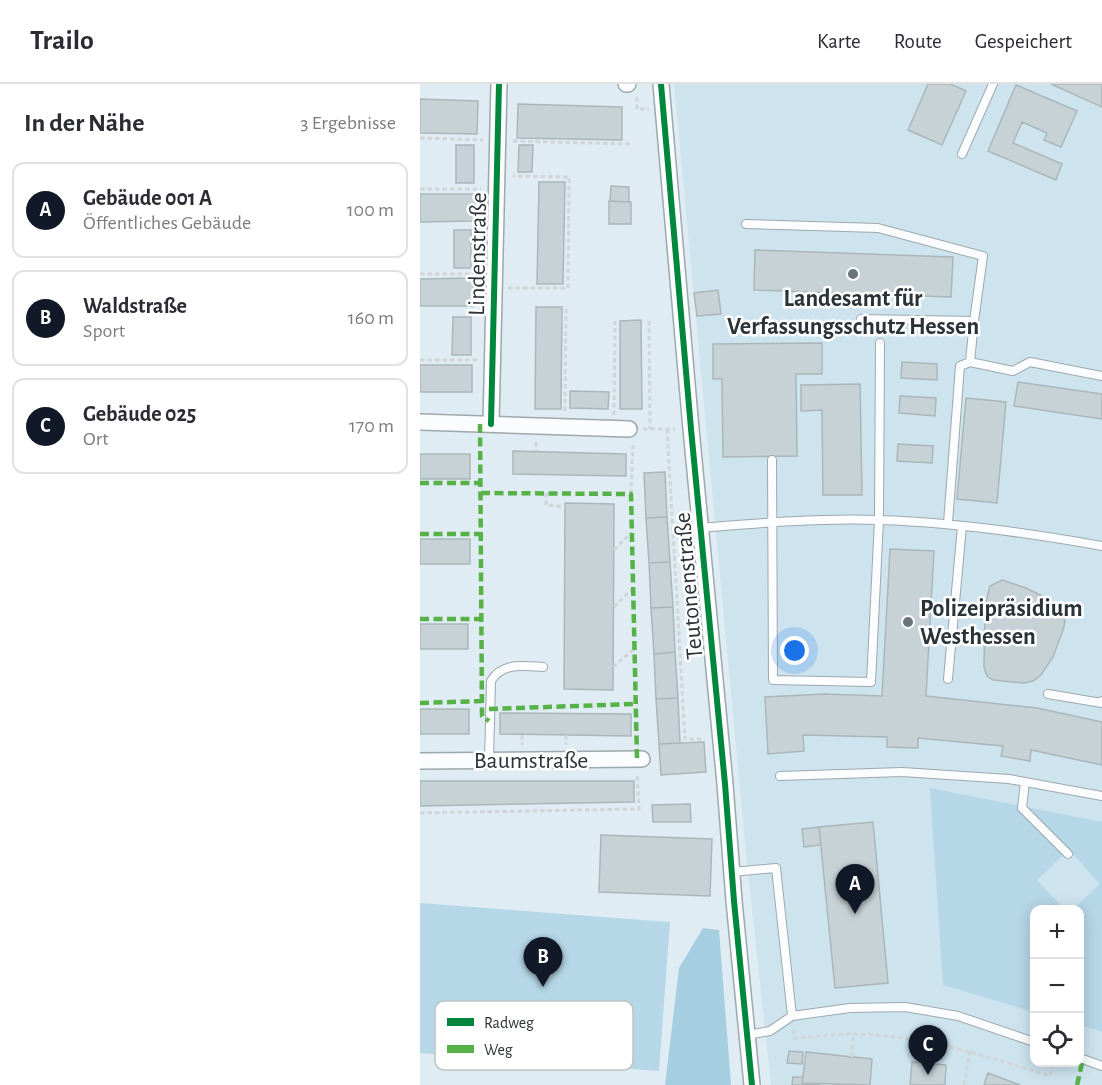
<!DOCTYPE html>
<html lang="de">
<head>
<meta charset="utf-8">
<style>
	body { margin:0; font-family:"Alegreya Sans",sans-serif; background:#f2f2f3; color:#2b2b33 }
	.controls { position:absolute; right:18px; bottom:18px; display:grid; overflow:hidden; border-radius:12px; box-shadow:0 3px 15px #0003 }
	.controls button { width:54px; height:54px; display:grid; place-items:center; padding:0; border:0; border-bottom:2px solid #e1e1e2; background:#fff; color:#2b2b33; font:30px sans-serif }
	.you { position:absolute; left:375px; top:567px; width:21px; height:21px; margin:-15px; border:4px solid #fff; border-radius:50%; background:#1a73e8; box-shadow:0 0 0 9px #1a73e833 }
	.badge { display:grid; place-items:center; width:39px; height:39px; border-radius:50%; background:#111827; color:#fff; font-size:20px; font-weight:700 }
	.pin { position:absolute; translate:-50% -50px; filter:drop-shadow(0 2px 3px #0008) }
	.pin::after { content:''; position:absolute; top:32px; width:21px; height:18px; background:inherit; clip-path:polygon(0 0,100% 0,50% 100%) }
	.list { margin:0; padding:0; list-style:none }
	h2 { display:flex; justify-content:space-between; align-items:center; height:78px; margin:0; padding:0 24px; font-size:26px }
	h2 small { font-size:20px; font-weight:400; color:#7c7c81 }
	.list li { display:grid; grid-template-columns:39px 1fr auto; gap:18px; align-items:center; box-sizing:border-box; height:96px; margin:0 12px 12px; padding:0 12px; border:2px solid #e1e1e2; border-radius:12px }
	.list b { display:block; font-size:22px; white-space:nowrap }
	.list p { margin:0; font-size:20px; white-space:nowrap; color:#7c7c81 }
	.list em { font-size:20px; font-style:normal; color:#7c7c81 }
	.icon { flex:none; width:33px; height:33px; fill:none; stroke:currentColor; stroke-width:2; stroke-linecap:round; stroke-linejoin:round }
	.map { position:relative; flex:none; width:682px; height:1001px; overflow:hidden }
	header { display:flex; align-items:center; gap:36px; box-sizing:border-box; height:84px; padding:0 30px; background:#fff; border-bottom:2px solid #e1e1e2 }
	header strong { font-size:28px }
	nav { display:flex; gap:33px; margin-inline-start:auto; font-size:21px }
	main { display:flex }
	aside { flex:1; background:#fff }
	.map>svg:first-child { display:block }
	.built { fill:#cde4ef; fill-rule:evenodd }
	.green { fill:#b6d7e7 }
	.forest { fill:#a5cfe1 }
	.building { fill:#c7d2d7; stroke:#abb6ba; stroke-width:1.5 }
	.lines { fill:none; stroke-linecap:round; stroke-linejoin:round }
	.service-casing { stroke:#9ea8ad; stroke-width:10 }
	.minor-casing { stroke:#9ea8ad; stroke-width:18 }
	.path { stroke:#d1d5d7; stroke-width:3; stroke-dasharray:4.5 3; stroke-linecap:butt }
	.service { stroke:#fafcfd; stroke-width:8 }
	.minor { stroke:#fafcfd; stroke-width:15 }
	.quiet { stroke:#56b246; stroke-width:4.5; stroke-dasharray:9 4.5; stroke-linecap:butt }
	.cycleway-casing { stroke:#fff; stroke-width:10 }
	.cycleway { stroke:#00873e; stroke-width:6 }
	.poi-dot { fill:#697479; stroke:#fff; stroke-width:2 }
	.labels { text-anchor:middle; stroke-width:5; stroke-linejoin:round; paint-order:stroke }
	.street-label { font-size:24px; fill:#2a3337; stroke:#fff }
	.poi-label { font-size:24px; font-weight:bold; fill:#2a3337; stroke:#fff }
	.key { fill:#fff; stroke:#bfc2c3; stroke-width:1.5 }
	.key-label { font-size:16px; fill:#2a3337 }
</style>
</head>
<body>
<header>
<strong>Trailo</strong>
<nav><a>Karte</a><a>Route</a><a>Gespeichert</a></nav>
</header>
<main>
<aside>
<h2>In der Nähe<small>3 Ergebnisse</small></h2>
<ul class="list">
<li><span class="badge">A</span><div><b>Gebäude 001 A</b><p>Öffentliches Gebäude</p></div><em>100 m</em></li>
<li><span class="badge">B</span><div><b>Waldstraße</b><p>Sport</p></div><em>160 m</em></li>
<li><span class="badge">C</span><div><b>Gebäude 025</b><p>Ort</p></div><em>170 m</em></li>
</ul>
</aside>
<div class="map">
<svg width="682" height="1001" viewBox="0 0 682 1001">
	<rect width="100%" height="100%" fill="#dfecf3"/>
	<!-- built -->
	<path class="built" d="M254,0H682V1001H351L326,769ZM614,826H660V978H614Z"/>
	<!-- green -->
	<path class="green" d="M510,704L682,738V948L660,941V826L653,825L680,800L649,766L617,796L644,825L614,826V928L523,901Z
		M0,819L250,838L239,987L0,969Z"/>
	<!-- forest -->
	<path class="forest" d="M283,844L299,846L311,1001H245L259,884Z"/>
	<!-- building -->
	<path class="building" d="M508,0H530L546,7L522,61L488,46Z
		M631,0H682V23Z
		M596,1L657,27L641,63L624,56L627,49L602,38L593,59L642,80L636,96L568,67Z
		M0,15L58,17L57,50L0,49Z
		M98,20L202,23V56L97,54Z
		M36,61H54V99H36Z
		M99,61H113L112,88H98Z
		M119,98H145L143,200H117Z
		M191,102L209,103V118L190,117Z
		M0,110H55V137L0,138Z
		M189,117L211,118V140H189Z
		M34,146H51V184H34Z
		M335,166L533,173L531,213L334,206Z
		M53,194V222H0V195Z
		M298,206L301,230L277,232L274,209Z
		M116,223H142L141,325H115Z
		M33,233H51V271H32Z
		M221,236L222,325H200V237Z
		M402,259V290H376L377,372L303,373L302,295H293V260Z
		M482,278L517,280V296L481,294Z
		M0,281H52V308H0Z
		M598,298L682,310V335L594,322Z
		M440,300L442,411H403L402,326L381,327V301Z
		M150,307L189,308L188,325L150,324Z
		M480,312L516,314L515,332L479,329Z
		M546,314L586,318L577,419L537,415Z
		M478,360L513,362L512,379L477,377Z
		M93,367L206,370V392L93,390Z
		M0,370H50V395H0Z
		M245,388L247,433L226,434L224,389Z
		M145,419L194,420L193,606L144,605Z
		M247,433L250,478L229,479L226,434Z
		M0,455H50V480H0Z
		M470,465L514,467L506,612L617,624L682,638V681L611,666L610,677L581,672L583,662L498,654V664L467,663V653L383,651L384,667L348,670L345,613L404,610L462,612Z
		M250,478L253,523L231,524L229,479Z
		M582,496L606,504L626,514L636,521L643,530L645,538L643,546L633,573L621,591L613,597L604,599L573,596L567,592L564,583L565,522L570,502Z
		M253,523L255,568L234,570L231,524Z
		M0,540H48V565H0Z
		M255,568L258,614L236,615L234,570Z
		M258,614L260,659L239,660L236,615Z
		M0,625H49V650H0Z
		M80,629L211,630V652L80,650Z
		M284,658L286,688L241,691L239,660Z
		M0,697H214V718L0,722Z
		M270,720L271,738H233L232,721Z
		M453,738L468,899L415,904L399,743Z
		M399,743L401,761L384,763L382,745Z
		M181,751L292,755L290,812L179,808Z
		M369,967L383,968L382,980L367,979Z
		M386,968L452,975L450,1001L382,999Z
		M492,978L526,981L525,1001H490Z
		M568,989L600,1001H564Z
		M373,993H383L382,999L400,1001H372Z"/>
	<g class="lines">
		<defs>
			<path id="service" d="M542,70L573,0
				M326,140L458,144L563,172L554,237L441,235
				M550,278L554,237
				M352,376L353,596L451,598L459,436L460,259
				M528,439L540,282L550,278L593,287L610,278L682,292
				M281,444C341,439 400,434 459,436C534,438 609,449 682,462
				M528,595L542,442
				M628,610L682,619V617
				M69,676L71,597C82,578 103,582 123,583
				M360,692L482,688L589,695L682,712
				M605,698L602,724L648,770
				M312,788L356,784L372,932
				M327,951L350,947L372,932L430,924L485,923L538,932L614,958
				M660,974L682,982"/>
			<path id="minor" d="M206,0H208
				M241,0L271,345L305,700L314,817L332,1001
				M0,338L209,345
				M71,340L79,0
				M0,677L222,675"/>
		</defs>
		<!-- service casing -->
		<use href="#service" class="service-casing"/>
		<!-- minor casing -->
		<use href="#minor" class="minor-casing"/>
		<!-- path -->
		<path class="path" d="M217,13V25H229
			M0,54L63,56
			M93,57L212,60
			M0,105H61
			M0,190H58
			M88,204H148L149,93L93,92
			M229,237L230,345
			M0,276H58
			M145,327L146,224
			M194,331L195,237
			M223,345H255
			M247,345L265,655H285
			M116,358V367
			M126,409V421L145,423
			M211,410L213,361
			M194,466L212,448
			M194,523L213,504
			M193,583L214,565
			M102,651V661
			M146,651V661
			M0,729L219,725L217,689
			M373,946L374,954C393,953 414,950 433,950C501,951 566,972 630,992L633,978
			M432,973L433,950
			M544,1001L550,967"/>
		<!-- service -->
		<use href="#service" class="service"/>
		<!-- minor -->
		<use href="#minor" class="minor"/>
		<!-- quiet -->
		<path class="quiet" d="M60,340L62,632L69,637
			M0,399H61
			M61,409L211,410L217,675
			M0,450H61
			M0,535H63
			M0,619L62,617
			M69,625L214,620
			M657,1001L663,975"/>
		<defs>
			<path id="cycleway" d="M241,0L271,345L305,700L314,817L332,1001
				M71,340L79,0"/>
		</defs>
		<!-- cycleway casing -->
		<use href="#cycleway" class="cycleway-casing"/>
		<!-- cycleway -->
		<use href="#cycleway" class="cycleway"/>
	</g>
	<!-- markers -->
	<g class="poi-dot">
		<circle cx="433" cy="190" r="6"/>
		<circle cx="488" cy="538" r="6"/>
	</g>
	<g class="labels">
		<!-- street labels -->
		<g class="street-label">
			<text transform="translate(57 170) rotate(-89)" y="8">Lindenstraße</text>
			<text transform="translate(268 502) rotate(-95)" y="8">Teutonenstraße</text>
			<text x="111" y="684">Baumstraße</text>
		</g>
		<!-- poi labels -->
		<g class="poi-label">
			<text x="433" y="222">Landesamt für<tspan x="433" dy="28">Verfassungsschutz Hessen</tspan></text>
			<text x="500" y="532" text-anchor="start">Polizeipräsidium<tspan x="500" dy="28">Westhessen</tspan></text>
		</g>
	</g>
	<!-- legend -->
	<rect x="15" y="917" width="198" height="69" rx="9" class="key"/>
	<rect x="27" y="934" width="27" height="8" fill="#00873e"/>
	<rect x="27" y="961" width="27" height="8" fill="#56b246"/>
	<g class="key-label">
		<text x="64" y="944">Radweg</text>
		<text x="64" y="971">Weg</text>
	</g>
</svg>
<div class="controls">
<button>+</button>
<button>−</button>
<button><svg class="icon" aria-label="locate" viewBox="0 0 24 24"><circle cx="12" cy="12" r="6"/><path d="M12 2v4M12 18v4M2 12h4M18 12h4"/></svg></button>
</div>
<div class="you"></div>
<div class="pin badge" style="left:435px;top:830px">A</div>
<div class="pin badge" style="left:123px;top:903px">B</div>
<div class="pin badge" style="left:508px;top:991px">C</div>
</div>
</main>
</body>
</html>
